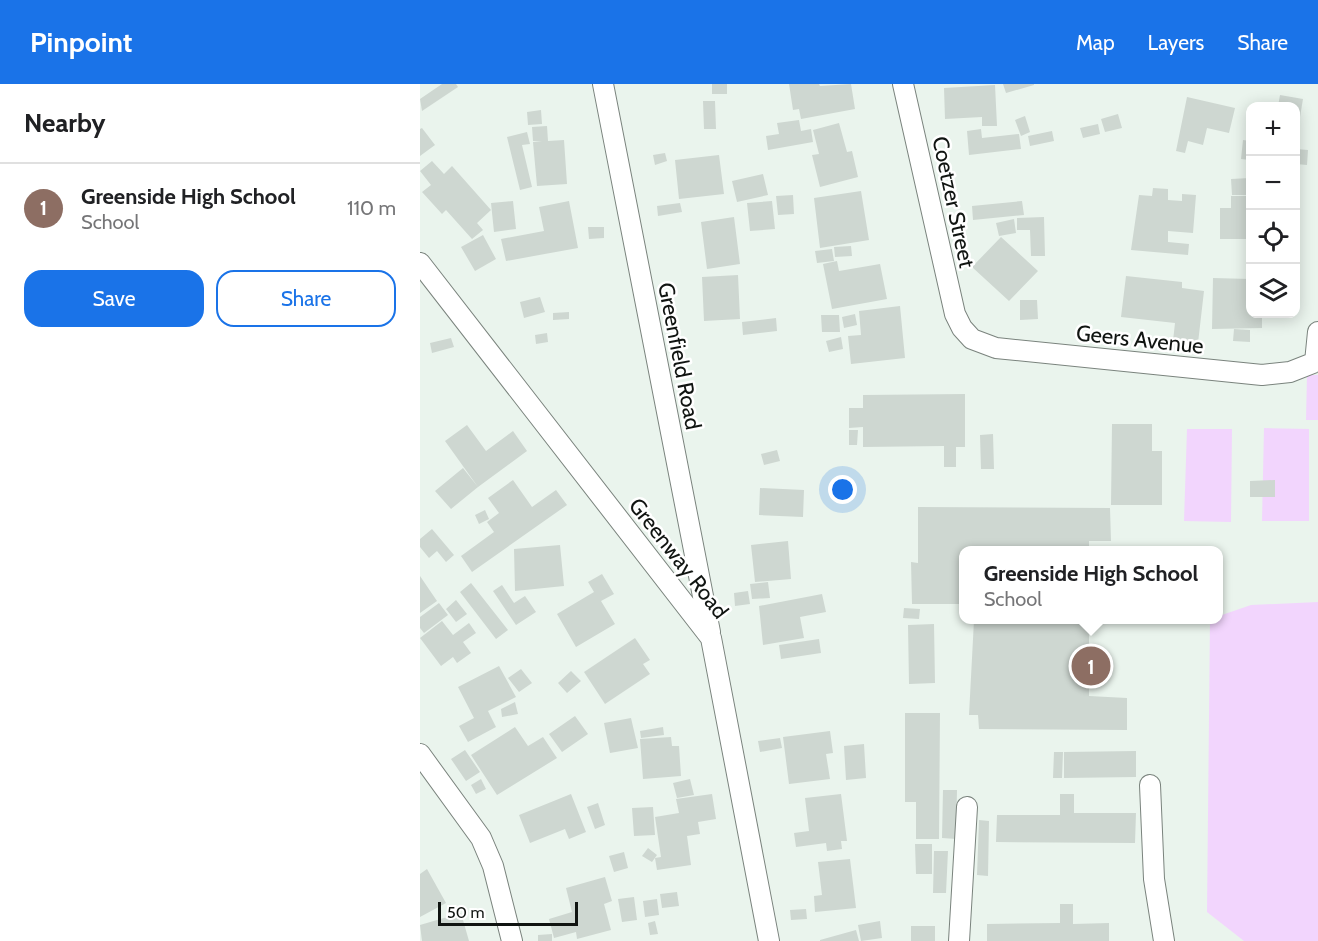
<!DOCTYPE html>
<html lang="en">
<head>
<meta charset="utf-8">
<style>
	body { margin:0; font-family:Cabin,sans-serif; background:#f6f6f6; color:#202124 }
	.controls { position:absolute; right:18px; top:18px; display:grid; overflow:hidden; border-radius:12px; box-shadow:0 3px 15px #0003 }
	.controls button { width:54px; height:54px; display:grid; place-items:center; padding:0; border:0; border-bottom:2px solid #e0e0e0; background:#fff; color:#202124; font:30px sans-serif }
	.scale { position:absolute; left:18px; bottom:15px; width:140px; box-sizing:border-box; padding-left:6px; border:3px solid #101411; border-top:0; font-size:16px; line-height:21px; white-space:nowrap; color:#101411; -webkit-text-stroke:4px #fff; paint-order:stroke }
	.you { position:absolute; left:423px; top:406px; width:21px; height:21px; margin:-15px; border:4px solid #fff; border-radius:50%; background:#1a73e8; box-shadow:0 0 0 9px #1a73e833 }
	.badge { display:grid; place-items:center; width:39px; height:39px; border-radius:50%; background:#1a73e8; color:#fff; font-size:20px; font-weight:700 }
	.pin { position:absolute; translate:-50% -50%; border:3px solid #fff; box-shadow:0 2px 6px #0006 }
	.popup { position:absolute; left:539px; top:462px; width:264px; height:78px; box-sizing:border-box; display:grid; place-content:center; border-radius:12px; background:#fff; filter:drop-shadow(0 2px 4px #0005); font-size:20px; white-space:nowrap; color:#757577 }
	.popup b { font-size:22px; color:#202124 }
	.popup::after { content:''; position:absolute; left:50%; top:100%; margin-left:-12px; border:12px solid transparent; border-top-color:#fff }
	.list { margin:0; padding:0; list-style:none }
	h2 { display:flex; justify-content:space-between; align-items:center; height:78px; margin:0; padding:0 24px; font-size:26px }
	h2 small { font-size:20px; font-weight:400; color:#757577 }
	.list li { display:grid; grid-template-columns:39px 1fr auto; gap:18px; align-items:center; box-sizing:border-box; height:90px; padding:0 24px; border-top:2px solid #e0e0e0 }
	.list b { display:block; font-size:22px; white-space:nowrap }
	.list p { margin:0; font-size:20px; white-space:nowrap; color:#757577 }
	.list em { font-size:20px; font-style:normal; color:#757577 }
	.actions { display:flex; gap:12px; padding:18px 24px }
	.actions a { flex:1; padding:14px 0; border:2px solid #1a73e8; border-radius:18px; text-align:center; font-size:21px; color:#1a73e8 }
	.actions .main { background:#1a73e8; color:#fff }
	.icon { flex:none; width:33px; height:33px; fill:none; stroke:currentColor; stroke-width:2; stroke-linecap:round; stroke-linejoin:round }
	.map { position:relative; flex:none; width:898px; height:857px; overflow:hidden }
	header { display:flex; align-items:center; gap:36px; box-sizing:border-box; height:84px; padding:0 30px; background:#1a73e8; color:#fff }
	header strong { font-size:28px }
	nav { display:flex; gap:33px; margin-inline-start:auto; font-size:21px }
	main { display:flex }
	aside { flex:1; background:#fff }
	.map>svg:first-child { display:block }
	.green { fill:#f2d5fd }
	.building { fill:#ced7d1 }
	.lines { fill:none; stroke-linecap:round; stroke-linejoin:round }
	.minor-casing { stroke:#7a837d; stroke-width:22 }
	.minor { stroke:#fff; stroke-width:20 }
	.labels { text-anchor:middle; stroke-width:5; stroke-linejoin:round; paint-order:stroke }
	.street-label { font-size:22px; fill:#101411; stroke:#fff }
</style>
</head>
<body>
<header>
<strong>Pinpoint</strong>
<nav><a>Map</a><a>Layers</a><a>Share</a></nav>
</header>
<main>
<aside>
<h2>Nearby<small></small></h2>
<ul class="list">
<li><span class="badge" style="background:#8d6e63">1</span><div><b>Greenside High School</b><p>School</p></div><em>110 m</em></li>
</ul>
<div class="actions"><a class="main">Save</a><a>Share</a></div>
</aside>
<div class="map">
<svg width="898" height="857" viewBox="0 0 898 857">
	<rect width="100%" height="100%" fill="#eaf4ed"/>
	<!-- green -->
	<path class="green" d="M887,291H898V336H886Z
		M844,344L889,345V437H842Z
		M767,345H812L811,438L764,437Z
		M898,518V857H824L787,828L790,536H798L799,532L831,521Z"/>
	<!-- building -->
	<path class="building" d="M22,0H36L38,3L2,27L0,15Z
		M292,0H307V10H292Z
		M369,0H399L400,2L431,0L435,25L381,35L379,25L373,26Z
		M583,0H614V1L586,9Z
		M575,1L577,42H562V33L525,35L524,4Z
		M860,11L883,15L877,51L876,22H858Z
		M767,13L815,24L809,49L787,44L783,61L768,57L765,69L756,67Z
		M283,17H295L296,45H284Z
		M840,18L857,22H838Z
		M121,26L122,40L108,41L107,28Z
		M698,30L702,44L685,48L681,35Z
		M605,32L610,48L601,52L595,36Z
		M379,36L381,47L391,45L393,58L348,66L346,52L359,50L357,39Z
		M419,39L427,68L432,67L438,93L400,103L392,71L399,70L393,46Z
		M678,40L680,50L663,54L660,44Z
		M127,42L128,57L144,56L147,100L117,102L113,58L122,57H113L112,43Z
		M2,44L15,61L0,72V45Z
		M561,45L562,54L599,50L601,65L549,71L547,47Z
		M632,47L634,57L610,62L608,52Z
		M107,48L110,60L102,61L112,103L100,106L87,53Z
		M823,56L830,57V76L821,75Z
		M876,65L888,66L887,81L876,80Z
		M245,69L247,77L235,81L233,71Z
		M299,71L304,110L259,115L255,76Z
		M12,77L24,90L32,82L71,126L57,139L63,146L52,155L26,126L22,130L2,108L11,101L0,87Z
		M343,90L348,111L317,118L312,97Z
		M830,94V111H812L811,95Z
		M733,104L748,105V116L762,117V110L776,111L773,149L748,147V158L769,160L768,171L711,166L719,111L732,112Z
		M441,107L449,156L400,164L394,114Z
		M373,111L374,130L358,131L356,112Z
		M811,112H830V155H800V124H811Z
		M93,117L96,145L74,148L71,119Z
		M149,117L158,164L86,177L81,155L124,147L119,123Z
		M352,117L355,145L330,147L327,119Z
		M602,117L604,131L553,136L552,122Z
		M260,119L262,128L238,132L237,122Z
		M314,133L320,180L287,185L281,138Z
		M624,133L625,172H611L610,146H597V134Z
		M594,135L596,149L579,152L576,139Z
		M168,143H184V154L169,155Z
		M63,151L76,175L55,187L41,163Z
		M581,153L618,187L589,217L552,183Z
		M431,162L432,172L415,173L414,163Z
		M412,165L414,177L397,179L395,167Z
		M417,177L419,187L460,180L467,215L412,225L403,180Z
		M318,191L320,235L284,237L282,193Z
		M706,192L762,198V204L784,207L778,259L753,257L755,239L701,233Z
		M793,194L830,195V230H842V244L792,245Z
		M120,213L125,228L104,234L100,218Z
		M600,216H617L618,235L600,236Z
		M480,222L485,274L431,280L428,252L441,251L439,227Z
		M149,228V235L133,236V229Z
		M435,230L437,241L424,244L422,233Z
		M401,231H419L420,248H402Z
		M356,234L357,247L323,251L322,238Z
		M814,245L830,246V258L813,257Z
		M127,249L128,258L116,260L115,251Z
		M421,253L423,265L409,268L406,257Z
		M31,254L34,263L12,269L10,259Z
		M545,310V363H536V383H524V362L443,363V343L429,344V324H443V311Z
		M692,340H732V367H742V421H691Z
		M47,341L66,367L93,347L107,367L58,403L25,357Z
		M429,346H438L437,361H429Z
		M573,350L574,385H561L560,351Z
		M357,366L360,377L344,381L341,370Z
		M43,384L58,403L31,425L15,407Z
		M93,396L112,423L136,406L147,421L52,488L41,472L74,448L67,438L79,429L68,414Z
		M855,396V413H830V397Z
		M340,404L384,406L383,433L339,431Z
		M498,423L690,424L691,457H669V466H543V520H492L491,478L498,479Z
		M65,426L69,435L59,440L55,431Z
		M12,445L34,471L26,478L17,467L9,474L0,463V455Z
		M368,457L371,495L335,498L331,461Z
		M140,461L144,502L95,507L94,465Z
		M182,490L194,510L181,517L195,540L156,563L137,530L174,508L168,498Z
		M0,492L17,517L0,529Z
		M348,498L350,514L332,515L330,500Z
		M51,499L88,546L76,555L40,508Z
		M82,501L94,519L105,512L116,528L96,541L73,507Z
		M328,507L330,520L315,522L314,509Z
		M402,510L406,528L380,533L384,554L343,561L339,522Z
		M36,516L47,530L36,538L26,525Z
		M19,519L28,531L4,549L0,544V533Z
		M484,524L500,525L499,535L483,534Z
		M554,536H669V612L707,614V646L559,645L558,631H549Z
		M22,537L33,551L49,539L56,549L43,558L51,569L37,579L33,573L21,582L0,554Z
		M514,540L515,599L489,600L488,541Z
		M215,554L230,576L223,580L230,590L185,620L164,588Z
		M399,555L401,569L361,575L359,561Z
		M79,582L96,613L68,627L76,643L48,658L39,642L54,634L38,603Z
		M101,585L112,599L99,608L88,594Z
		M151,587L161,597L147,609L138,599Z
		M95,618L98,630L82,633L81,625Z
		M485,629H520L519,755H496V718H485Z
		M155,632L168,650L142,668L129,650Z
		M211,634L218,664L190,669L184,639Z
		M95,643L108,662L123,653L137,674L77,711L51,671Z
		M243,643L244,651L221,654L220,647Z
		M410,647L413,669L406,670L410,695L369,700L363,653Z
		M251,653L252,662H259L261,692L223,695L220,655Z
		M360,654L362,664L340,668L338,657Z
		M444,660L446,694L426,696L424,662Z
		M45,666L60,688L46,697L31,675Z
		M716,667V693L644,694V668Z
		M634,668H643L642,694H633Z
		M61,695L66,705L56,710L51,701Z
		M270,695L274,711L257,714L253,699Z
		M523,706H537L536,755L522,754Z
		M151,710L166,748L149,755L145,745L110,759L99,731Z
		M292,710L296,735L278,738L280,750L267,752L271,781L237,786L235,774L241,773L235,733L259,729L256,715Z
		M421,710L427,757H421L422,765L407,767L406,759L376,763L374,749L389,747L385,714Z
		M640,710H654V729H716L715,759L576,758L577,731H640Z
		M178,719L185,741L175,745L167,723Z
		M233,723L235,751L214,752L212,724Z
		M559,736L569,737L568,792L557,791Z
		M495,760H512V790H496Z
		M228,764L237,771L232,778L222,772Z
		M514,767H528L526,809H513Z
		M204,768L208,784L194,788L189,772Z
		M430,775L436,824L395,828L394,812L402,811L398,778Z
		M7,785L26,819L0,833V790Z
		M185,793L192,817L184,820L191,846L157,855L156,848L134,854L129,835L152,828L146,804Z
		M257,808L259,822L242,824L240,810Z
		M214,813L217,836L202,838L198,815Z
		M237,815L239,831L225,833L223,817Z
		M640,820H653V840L689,839V857H567V840L640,839Z
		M386,825L387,835L371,836L370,826Z
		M41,829L49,857H2L0,841Z
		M235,837L238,850L230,851L228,839Z
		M460,837L462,854L441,857L438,841Z
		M491,842H515V857H491Z
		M436,846L439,857H400V856Z
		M132,850V857H118V851Z"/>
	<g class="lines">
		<defs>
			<path id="minor" d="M183,0L290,548
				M483,0L535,230L542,244L552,255L576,264L842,291L870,288L898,277
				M0,179L291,554L349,857
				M895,278L898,248
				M0,670L61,754L73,782L92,857
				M730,701L734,795L744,857
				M539,857L547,723"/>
		</defs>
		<!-- minor casing -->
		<use href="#minor" class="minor-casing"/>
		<!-- minor -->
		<use href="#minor" class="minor"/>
	</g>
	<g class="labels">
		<!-- street labels -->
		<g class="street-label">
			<text transform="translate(534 118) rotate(78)" y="8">Coetzer Street</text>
			<text transform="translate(720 255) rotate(6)" y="8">Geers Avenue</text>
			<text transform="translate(260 272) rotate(79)" y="8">Greenfield Road</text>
			<text transform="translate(259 474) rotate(52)" y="8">Greenway Road</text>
		</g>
	</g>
</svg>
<div class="controls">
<button>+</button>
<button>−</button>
<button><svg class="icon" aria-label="locate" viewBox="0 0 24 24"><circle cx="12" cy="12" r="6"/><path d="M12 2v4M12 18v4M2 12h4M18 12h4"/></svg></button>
<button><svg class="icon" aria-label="layers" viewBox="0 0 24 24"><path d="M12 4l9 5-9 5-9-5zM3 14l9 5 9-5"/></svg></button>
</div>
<div class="scale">50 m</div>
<div class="you"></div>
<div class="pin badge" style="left:671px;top:582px;background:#8d6e63">1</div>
<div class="popup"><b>Greenside High School</b>School</div>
</div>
</main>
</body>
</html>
